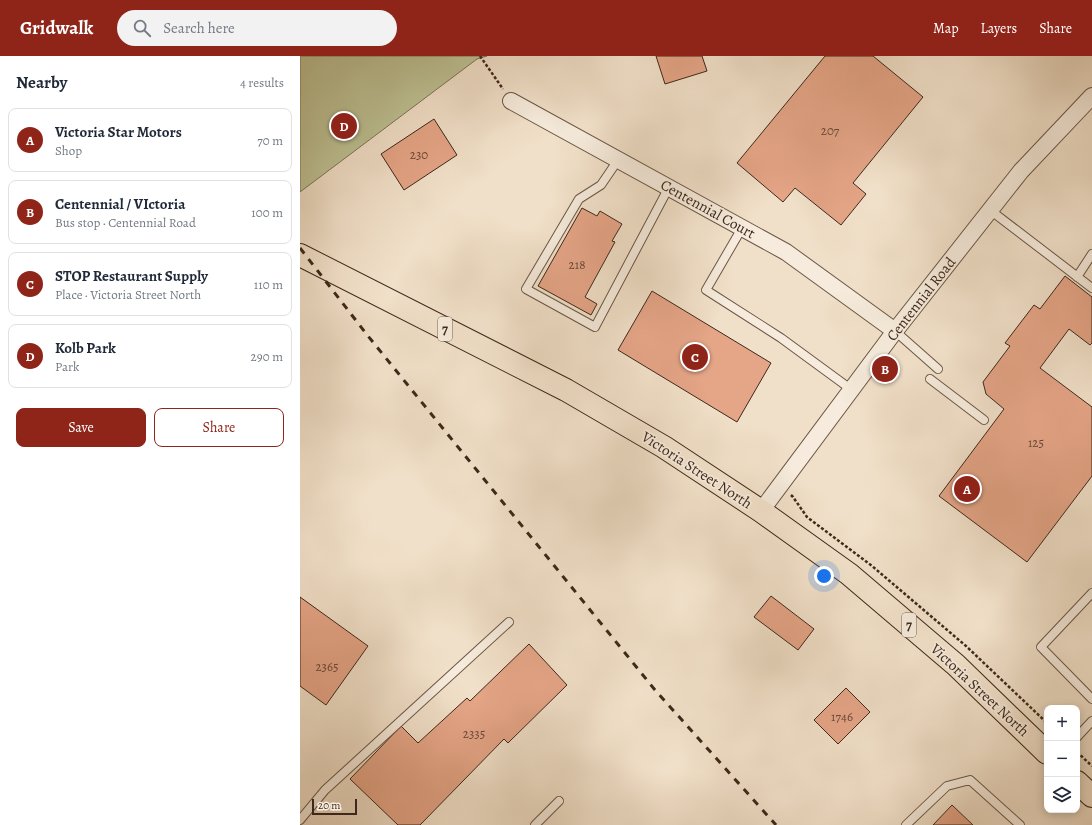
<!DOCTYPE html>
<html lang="en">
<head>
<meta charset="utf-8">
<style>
	body { margin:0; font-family:Alegreya,serif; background:#f2f2f3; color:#1f2937 }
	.controls { position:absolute; right:12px; bottom:12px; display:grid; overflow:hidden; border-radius:8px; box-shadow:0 2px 10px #0003 }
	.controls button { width:36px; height:36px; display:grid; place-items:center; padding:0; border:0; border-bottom:1px solid #e0e1e3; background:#fff; color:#1f2937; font:20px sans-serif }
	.scale { position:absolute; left:12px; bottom:10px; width:45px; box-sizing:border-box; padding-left:4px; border:2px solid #3d281b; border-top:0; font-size:11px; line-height:14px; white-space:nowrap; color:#3d281b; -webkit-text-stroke:3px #f6ebdc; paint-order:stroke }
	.you { position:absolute; left:524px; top:520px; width:14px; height:14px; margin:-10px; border:3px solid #fff; border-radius:50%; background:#1a73e8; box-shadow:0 0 0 6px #1a73e833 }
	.badge { display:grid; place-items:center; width:26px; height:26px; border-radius:50%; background:#8f2418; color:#fff; font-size:13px; font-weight:700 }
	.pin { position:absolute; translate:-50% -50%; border:2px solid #fff; box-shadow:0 1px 4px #0006 }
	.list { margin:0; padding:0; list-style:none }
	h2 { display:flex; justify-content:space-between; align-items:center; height:52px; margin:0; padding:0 16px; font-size:17px }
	h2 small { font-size:13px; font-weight:400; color:#747a83 }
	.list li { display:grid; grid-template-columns:26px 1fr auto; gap:12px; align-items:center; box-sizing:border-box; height:64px; margin:0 8px 8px; padding:0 8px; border:1px solid #e0e1e3; border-radius:8px }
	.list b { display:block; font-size:15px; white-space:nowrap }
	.list p { margin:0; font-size:13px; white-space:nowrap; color:#747a83 }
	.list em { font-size:13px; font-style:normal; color:#747a83 }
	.actions { display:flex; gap:8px; padding:12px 16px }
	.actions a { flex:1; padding:9px 0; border:1px solid #8f2418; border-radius:8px; text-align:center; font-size:14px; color:#8f2418 }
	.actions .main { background:#8f2418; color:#fff }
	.icon { flex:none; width:22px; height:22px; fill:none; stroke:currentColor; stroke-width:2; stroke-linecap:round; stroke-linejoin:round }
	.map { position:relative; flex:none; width:792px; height:769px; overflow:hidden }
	header { display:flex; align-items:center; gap:24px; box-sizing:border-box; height:56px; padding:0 20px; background:#8f2418; color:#fff }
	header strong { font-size:19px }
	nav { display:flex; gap:22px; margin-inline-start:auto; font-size:14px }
	.search { width:280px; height:36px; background:#f2f2f3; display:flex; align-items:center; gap:10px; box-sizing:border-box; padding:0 14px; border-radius:22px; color:#747a83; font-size:15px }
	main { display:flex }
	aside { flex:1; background:#fff }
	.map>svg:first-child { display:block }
	.green { fill:#bdc194; stroke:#7d7458 }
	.building { fill:#e5a587; stroke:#3d281b }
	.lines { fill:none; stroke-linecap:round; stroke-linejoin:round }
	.lane-casing { stroke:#6a5646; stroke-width:10 }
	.street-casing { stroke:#6a5646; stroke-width:18 }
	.primary-casing { stroke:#3d281b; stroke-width:24 }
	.path { stroke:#3d281b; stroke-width:2.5; stroke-dasharray:3 2; stroke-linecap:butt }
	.lane { stroke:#f6ebdc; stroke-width:8 }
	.street { stroke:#f6ebdc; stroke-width:16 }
	.primary { stroke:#f1e0c9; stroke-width:22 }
	.rail { stroke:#3d281b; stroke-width:3; stroke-dasharray:7 7; stroke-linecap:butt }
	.labels { text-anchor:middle; stroke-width:3.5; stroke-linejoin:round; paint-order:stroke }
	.number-label { font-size:13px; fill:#674736 }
	.shield { fill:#f6ebdc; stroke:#746255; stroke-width:1 }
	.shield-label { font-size:14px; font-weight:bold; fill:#3d281b }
	.street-label { font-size:15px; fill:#3d281b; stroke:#f6ebdc }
</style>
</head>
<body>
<header>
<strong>Gridwalk</strong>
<div class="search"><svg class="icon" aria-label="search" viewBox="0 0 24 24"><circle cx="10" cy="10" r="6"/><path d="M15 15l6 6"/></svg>Search here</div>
<nav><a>Map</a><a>Layers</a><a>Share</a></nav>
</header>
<main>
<aside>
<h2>Nearby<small>4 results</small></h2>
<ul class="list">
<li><span class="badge">A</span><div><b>Victoria Star Motors</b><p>Shop</p></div><em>70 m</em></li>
<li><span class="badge">B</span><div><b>Centennial / VIctoria</b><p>Bus stop · Centennial Road</p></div><em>100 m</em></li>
<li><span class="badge">C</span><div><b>STOP Restaurant Supply</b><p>Place · Victoria Street North</p></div><em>110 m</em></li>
<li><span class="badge">D</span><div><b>Kolb Park</b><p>Park</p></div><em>290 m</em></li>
</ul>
<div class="actions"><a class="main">Save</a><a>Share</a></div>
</aside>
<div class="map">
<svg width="792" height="769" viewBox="0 0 792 769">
	<rect width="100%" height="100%" fill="#f1e0c9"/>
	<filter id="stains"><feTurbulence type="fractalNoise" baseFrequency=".005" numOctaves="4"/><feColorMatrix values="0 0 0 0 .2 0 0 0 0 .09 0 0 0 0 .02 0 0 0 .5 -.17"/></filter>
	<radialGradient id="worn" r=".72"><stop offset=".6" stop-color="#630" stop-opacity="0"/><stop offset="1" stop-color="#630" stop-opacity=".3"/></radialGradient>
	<!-- green -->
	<path class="green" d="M0,0H187L177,3L0,136Z"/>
	<!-- building -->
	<path class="building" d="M356,0H402L407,15L365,28Z
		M525,0H573L623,41L553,127L566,138L541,169L495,132L483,146L437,107Z
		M134,63L157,99L104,134L81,98Z
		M282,152L297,160L300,155L322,168L312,185L315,186L285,241L297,248L291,259L238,230Z
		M765,220L792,241V287L790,289L769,273L740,312L792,351V420L727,506L639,440L704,353L686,338L683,326L710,290L705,287L734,249L740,253Z
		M352,235L471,307L437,366L318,294Z
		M471,540L514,573L498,594L454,561Z
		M0,541L68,590L26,649L0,630Z
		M229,588L267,629L208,687L204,683L120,769H98L50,723L101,670L118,687L167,642L170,645Z
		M546,632L570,656L538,688L514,664Z
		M652,749L673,769H633Z"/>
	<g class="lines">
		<defs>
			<path id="lane" d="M318,104L301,129L279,143L226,233L295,271L369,131
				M690,154L792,232
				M442,172L406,234L481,282L552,334
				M777,221L792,198
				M595,275L638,313
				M630,323L684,364
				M792,537L741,591L792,643
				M777,681L792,665
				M0,764L25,734L209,566
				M235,769L259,745
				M606,769L647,730L670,724L720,769"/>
			<path id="street" d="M211,45L486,196L595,275
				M461,455L595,275L721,115L792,40"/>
			<path id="primary" d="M0,199L266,334L364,391L461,455L549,518L656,609L747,697
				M777,726L792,740"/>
		</defs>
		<!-- lane casing -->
		<use href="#lane" class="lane-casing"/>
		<!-- street casing -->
		<use href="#street" class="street-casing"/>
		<!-- primary casing -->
		<use href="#primary" class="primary-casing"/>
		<!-- path -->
		<path class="path" d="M180,0L203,33
			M491,439L493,441L507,461L572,510L666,590L747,667
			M777,696L792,710"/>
		<!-- lane -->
		<use href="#lane" class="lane"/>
		<!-- street -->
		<use href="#street" class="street"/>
		<!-- primary -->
		<use href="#primary" class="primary"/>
		<!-- rail -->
		<path class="rail" d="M0,192L68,280L355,634L476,769"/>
	</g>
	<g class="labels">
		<!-- number labels -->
		<g class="number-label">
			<text x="530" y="79">207</text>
			<text x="119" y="103">230</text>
			<text x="277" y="213">218</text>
			<text x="736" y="391">125</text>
			<text x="27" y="615">2365</text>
			<text x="542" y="665">1746</text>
			<text x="174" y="682">2335</text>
		</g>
		<!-- shield labels -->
		<g class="shield">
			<rect x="138" y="261" width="14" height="24" rx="3"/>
			<rect x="602" y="557" width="14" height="24" rx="3"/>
		</g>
		<g class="shield-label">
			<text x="145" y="278">7</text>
			<text x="609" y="574">7</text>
		</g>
		<!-- street labels -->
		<g class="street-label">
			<text transform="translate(408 153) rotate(29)" y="5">Centennial Court</text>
			<text transform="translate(621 243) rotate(-52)" y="5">Centennial Road</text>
			<text transform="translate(397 414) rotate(33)" y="5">Victoria Street North</text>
			<text transform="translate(680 634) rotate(43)" y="5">Victoria Street North</text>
		</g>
	</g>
	<rect width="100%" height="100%" filter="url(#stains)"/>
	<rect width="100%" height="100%" fill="url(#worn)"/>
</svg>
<div class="controls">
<button>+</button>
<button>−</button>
<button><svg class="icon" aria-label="layers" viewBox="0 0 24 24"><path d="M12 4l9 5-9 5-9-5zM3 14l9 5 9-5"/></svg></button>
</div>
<div class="scale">20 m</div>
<div class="you"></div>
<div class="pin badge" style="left:667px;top:433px">A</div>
<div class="pin badge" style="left:585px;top:313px">B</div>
<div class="pin badge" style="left:395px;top:301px">C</div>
<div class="pin badge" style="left:44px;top:70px">D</div>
</div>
</main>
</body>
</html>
